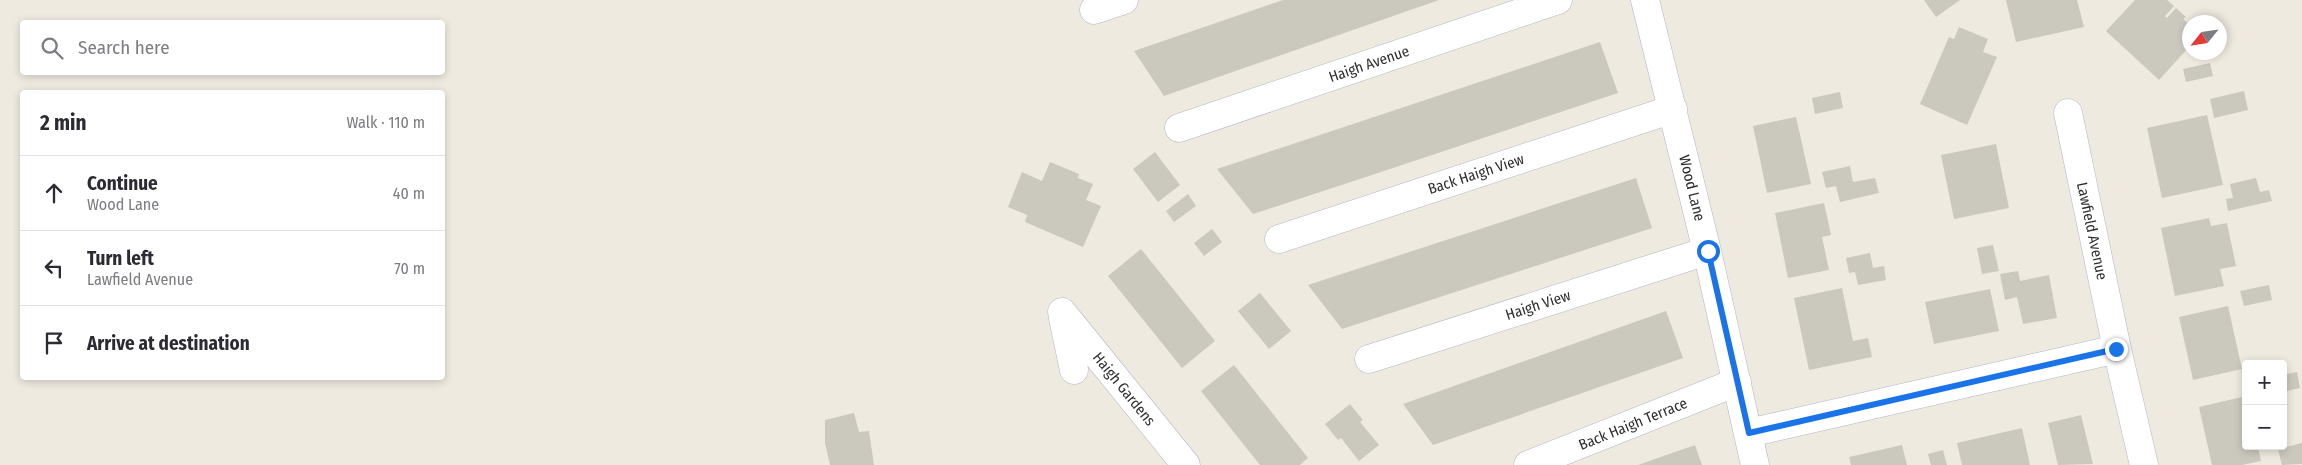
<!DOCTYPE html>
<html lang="en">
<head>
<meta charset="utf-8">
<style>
	body { margin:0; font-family:"Fira Sans Condensed",sans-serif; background:#f2f2f3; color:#2b2b33 }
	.controls { position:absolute; right:15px; bottom:15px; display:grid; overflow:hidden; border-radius:5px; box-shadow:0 2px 8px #0003 }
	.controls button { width:45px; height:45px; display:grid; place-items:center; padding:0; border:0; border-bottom:1px solid #e1e1e2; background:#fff; color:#2b2b33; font:25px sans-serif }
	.compass { position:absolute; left:2182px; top:15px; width:45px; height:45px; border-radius:50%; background:#fff; box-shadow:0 2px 8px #0003; rotate:240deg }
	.stop { position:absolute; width:15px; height:15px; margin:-11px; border:4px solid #1a73e8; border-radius:50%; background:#fff }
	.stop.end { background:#1a73e8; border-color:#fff; box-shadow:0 1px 5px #0008 }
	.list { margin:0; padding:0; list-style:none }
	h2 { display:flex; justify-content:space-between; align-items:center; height:65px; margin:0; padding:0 20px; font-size:21px }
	h2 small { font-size:16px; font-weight:400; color:#7c7c81 }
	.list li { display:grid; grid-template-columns:32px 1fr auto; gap:15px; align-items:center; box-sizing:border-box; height:75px; padding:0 20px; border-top:1px solid #e1e1e2 }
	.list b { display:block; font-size:19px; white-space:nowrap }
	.list p { margin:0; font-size:16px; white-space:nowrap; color:#7c7c81 }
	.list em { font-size:16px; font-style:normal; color:#7c7c81 }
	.icon { flex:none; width:28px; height:28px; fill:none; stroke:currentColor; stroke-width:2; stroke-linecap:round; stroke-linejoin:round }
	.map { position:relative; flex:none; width:2302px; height:465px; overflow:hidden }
	.search { position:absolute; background:#fff; box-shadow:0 2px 8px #0003; left:20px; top:20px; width:425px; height:55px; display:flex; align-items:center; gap:12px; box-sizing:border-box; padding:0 18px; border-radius:5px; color:#7c7c81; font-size:19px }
	.panel { position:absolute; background:#fff; box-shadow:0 2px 8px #0003; left:20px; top:90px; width:425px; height:290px; border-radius:5px }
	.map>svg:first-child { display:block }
	.building { fill:#cbc8be }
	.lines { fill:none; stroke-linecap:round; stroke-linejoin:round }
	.minor-casing { stroke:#b3b5c1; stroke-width:29 }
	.minor { stroke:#fff; stroke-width:28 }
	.route { stroke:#1a73e8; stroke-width:6 }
	.labels { text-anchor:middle; stroke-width:4; stroke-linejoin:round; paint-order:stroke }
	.street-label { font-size:15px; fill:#2d2d2d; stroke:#fff }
</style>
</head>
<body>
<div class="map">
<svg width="2302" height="465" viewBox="0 0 2302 465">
	<rect width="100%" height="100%" fill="#efeae0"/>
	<!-- building -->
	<path class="building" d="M1283,0H1439L1164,96L1134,51Z
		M1924,0H1960L1936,17Z
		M2006,0H2077L2084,27L2016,42Z
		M2135,0H2167L2174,6L2165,16L2167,18L2176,8L2186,17L2183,19L2190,25V34L2187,37L2190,39V46L2159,80L2106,31Z
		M1959,27L1988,39L1983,52L1997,57L1967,125L1920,104L1949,37L1954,39Z
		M1600,42L1618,93L1366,177L1253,214L1217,169Z
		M2210,63L2213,76L2186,82L2183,69Z
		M2244,91L2248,110L2214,118L2210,99Z
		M1840,92L1843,108L1815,114L1812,98Z
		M2207,115L2223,185L2162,198L2147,128Z
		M1796,117L1811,184L1767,193L1753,126Z
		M1996,144L2009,208L1954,219L1941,155Z
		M1155,152L1180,185L1158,202L1133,169Z
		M1050,162L1079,174L1078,178L1093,184L1086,200L1101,206L1083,247L1025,222L1027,215L1008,207L1022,172L1042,181Z
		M1850,166L1853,182L1875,178L1879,193L1840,202L1836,186L1826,188L1822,172Z
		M1636,178L1652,228L1342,329L1308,285Z
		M2256,178L2260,192L2269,190L2272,201L2228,211L2226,199L2233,198L2230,184Z
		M1188,194L1196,206L1174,222L1166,211Z
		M1824,203L1831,235L1822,237L1829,270L1788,278L1775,213Z
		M2209,218L2211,226L2227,223L2236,266L2220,269L2224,286L2175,296L2161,228Z
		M1212,229L1222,242L1204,256L1194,243Z
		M1993,245L1999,271L1982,274L1977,248Z
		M1141,249L1215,341L1182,368L1108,276Z
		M1870,253L1873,268L1884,266L1886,280L1858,285L1855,272L1849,273L1846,258Z
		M2018,271L2020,281L2049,275L2057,318L2023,324L2017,297L2005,300L2000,274Z
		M2269,285L2272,300L2244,306L2240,291Z
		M1842,288L1853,341L1868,338L1872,357L1809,370L1794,298Z
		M1990,289L1999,331L1934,344L1925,302Z
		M1260,293L1291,331L1269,349L1238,311Z
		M2228,306L2242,369L2193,380L2179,317Z
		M1666,311L1683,358L1433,445L1403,404Z
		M1234,365L1308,458L1300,465H1260L1201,391Z
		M2297,372L2300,388L2283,392V375Z
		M2246,396V446H2258L2261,461L2242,465H2212L2199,407Z
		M1350,404L1363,420L1360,422L1379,445L1359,461L1341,438L1338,440L1325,424Z
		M854,413L859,432L869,431L874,465H830L825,443V420Z
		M2081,415L2093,464L2058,465L2048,423Z
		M2022,428L2030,465H1962L1957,443Z
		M2302,443V464L2282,465L2278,449Z
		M1695,445L1702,465H1638L1672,453Z
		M1902,445L1907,465H1851L1849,457Z
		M1943,450L1947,465H1931L1928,454Z"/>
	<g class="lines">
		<defs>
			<path id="minor" d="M1645,0L1707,251L1755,465
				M1094,10L1124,0
				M2068,113L2117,349L2144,465
				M1179,128L1558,0
				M1279,239L1673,109
				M1062,312L1186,465
				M1063,318L1074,370
				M1369,359L1707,251
				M1749,433L2117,349
				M1528,465L1737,382"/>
		</defs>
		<!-- minor casing -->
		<use href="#minor" class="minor-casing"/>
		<!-- minor -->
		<use href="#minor" class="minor"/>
	</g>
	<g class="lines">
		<!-- route -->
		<path class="route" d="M1708,251L1749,433L2116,349"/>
	</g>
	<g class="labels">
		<!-- street labels -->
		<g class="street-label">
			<text transform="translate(1369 64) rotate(-19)" y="5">Haigh Avenue</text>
			<text transform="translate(1476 174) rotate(-18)" y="5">Back Haigh View</text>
			<text transform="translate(1692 188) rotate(76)" y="5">Wood Lane</text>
			<text transform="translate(2092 231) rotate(78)" y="5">Lawfield Avenue</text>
			<text transform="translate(1538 305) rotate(-18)" y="5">Haigh View</text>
			<text transform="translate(1124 389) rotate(51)" y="5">Haigh Gardens</text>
			<text transform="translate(1633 424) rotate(-22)" y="5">Back Haigh Terrace</text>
		</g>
	</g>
</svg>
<div class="controls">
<button>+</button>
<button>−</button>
</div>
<svg class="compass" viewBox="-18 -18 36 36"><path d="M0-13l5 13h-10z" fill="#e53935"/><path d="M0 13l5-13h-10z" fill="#7c7c81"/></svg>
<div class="stop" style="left:1708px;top:251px"></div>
<div class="stop end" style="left:2116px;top:349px"></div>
<div class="search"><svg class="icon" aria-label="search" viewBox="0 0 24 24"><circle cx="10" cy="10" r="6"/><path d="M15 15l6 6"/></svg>Search here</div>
<section class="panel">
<h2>2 min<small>Walk · 110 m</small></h2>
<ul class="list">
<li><svg class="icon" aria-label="ahead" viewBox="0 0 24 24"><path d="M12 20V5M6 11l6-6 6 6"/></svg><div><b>Continue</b><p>Wood Lane</p></div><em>40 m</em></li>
<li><svg class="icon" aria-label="left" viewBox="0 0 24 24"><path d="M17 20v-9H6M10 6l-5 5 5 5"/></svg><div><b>Turn left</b><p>Lawfield Avenue</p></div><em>70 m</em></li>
<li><svg class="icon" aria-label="arrive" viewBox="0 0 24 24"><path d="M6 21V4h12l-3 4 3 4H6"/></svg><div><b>Arrive at destination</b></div></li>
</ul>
</section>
</div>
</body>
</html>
